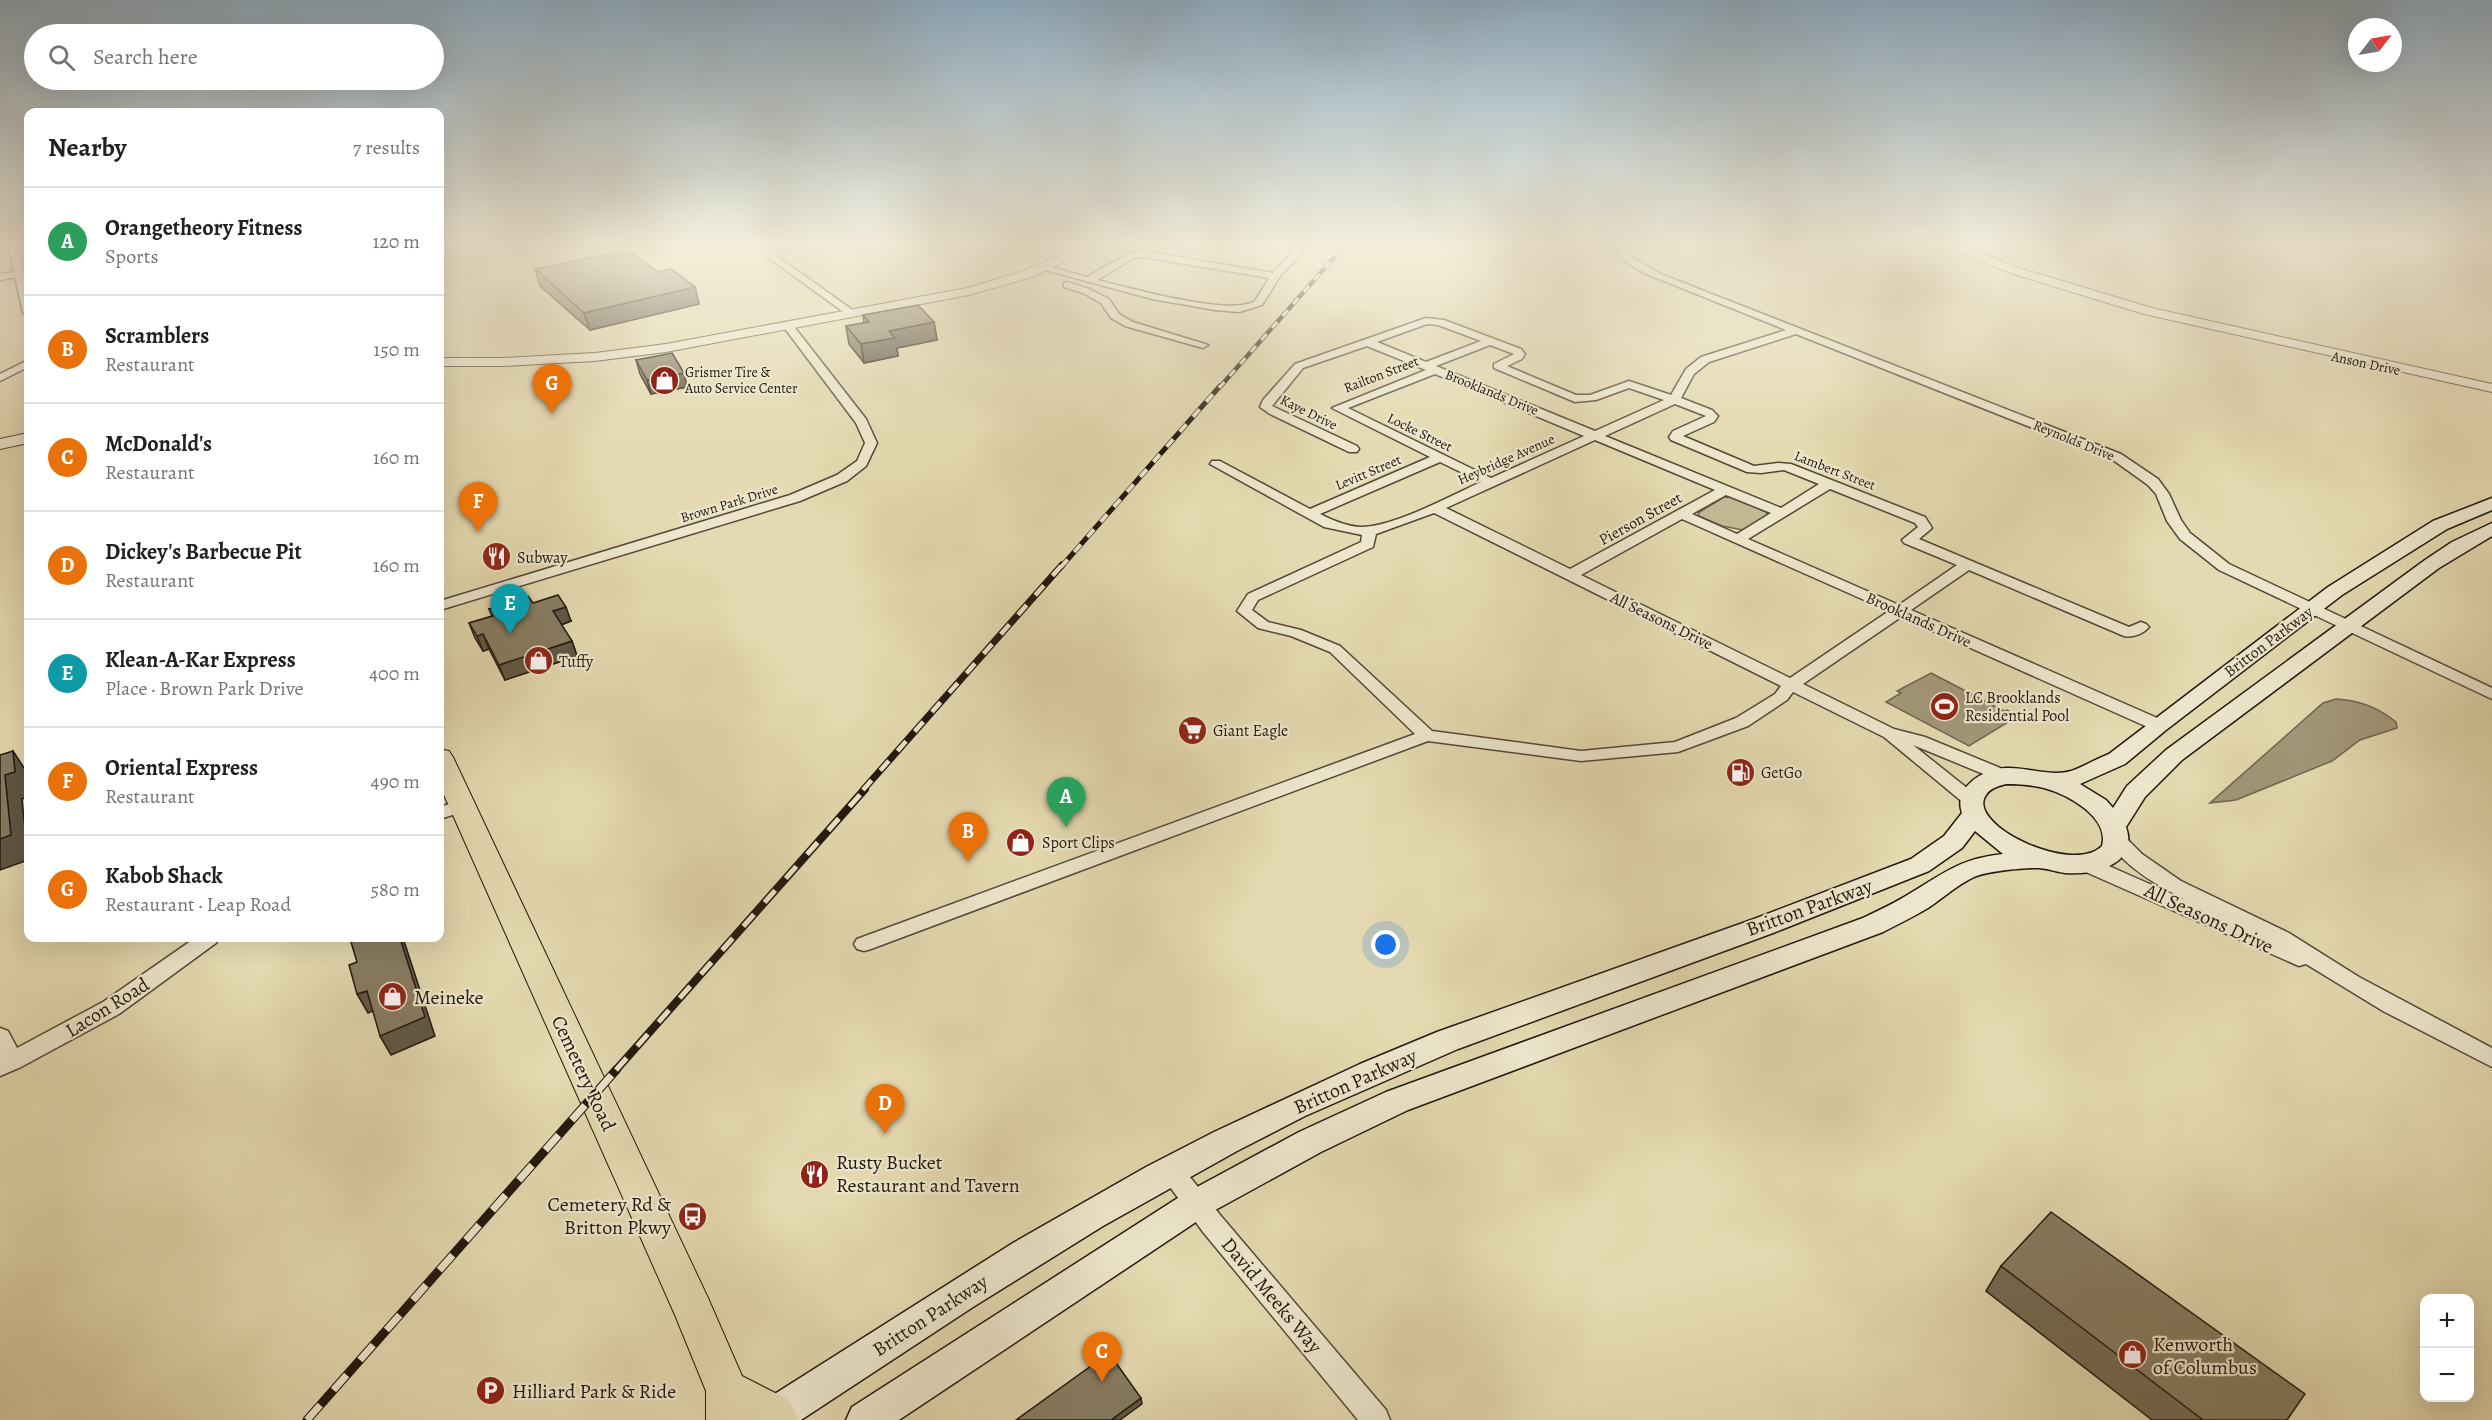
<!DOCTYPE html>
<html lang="en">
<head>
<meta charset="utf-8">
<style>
	body { margin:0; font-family:Alegreya,serif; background:#f6f6f6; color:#202124 }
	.controls { position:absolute; right:18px; bottom:18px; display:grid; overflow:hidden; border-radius:12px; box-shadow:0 6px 24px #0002 }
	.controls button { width:54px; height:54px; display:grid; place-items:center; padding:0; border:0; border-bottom:2px solid #e0e0e0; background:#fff; color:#202124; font:30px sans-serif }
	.compass { position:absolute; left:2348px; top:18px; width:54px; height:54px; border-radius:50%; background:#fff; box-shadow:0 6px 24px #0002; rotate:59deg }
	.you { position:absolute; left:1386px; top:945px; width:21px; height:21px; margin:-15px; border:4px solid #fff; border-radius:50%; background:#1a73e8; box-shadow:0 0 0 9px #1a73e833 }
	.badge { display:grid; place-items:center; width:39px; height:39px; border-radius:50%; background:#8f2418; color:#fff; font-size:20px; font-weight:700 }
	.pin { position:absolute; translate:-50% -50px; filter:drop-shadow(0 2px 3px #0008) }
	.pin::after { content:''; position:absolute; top:32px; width:21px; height:18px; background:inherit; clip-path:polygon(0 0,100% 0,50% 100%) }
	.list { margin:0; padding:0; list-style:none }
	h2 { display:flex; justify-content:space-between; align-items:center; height:78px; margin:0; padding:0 24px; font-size:26px }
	h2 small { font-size:20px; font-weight:400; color:#757577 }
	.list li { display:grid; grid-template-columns:39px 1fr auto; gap:18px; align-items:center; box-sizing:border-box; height:108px; padding:0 24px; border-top:2px solid #e0e0e0 }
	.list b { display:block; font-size:22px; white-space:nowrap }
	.list p { margin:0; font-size:20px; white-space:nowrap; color:#757577 }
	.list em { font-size:20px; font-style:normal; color:#757577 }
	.icon { flex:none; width:33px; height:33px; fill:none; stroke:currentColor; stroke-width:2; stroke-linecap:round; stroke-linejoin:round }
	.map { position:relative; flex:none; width:2492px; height:1420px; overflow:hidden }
	.search { position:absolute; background:#fff; box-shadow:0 6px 24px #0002; left:24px; top:24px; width:420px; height:66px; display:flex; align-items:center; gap:15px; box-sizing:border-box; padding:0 21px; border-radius:33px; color:#757577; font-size:22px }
	.panel { position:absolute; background:#fff; box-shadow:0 6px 24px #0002; left:24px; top:108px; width:420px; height:834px; border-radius:12px }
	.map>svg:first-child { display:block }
	.green { fill:#c3b894; stroke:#726851; stroke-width:1.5 }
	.water { fill:#a29779; stroke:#6f644e; stroke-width:1.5 }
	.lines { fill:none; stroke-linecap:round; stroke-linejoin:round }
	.minor-casing { stroke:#524836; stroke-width:3 }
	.tertiary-casing { stroke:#524836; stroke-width:2 }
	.secondary-casing { stroke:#22180e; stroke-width:3 }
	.primary-casing { stroke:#22180e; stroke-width:2 }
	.minor { fill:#ede6cc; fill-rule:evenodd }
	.tertiary { fill:#ede6cc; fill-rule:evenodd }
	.secondary { fill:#ede6cc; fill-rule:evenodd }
	.primary { fill:#e4d9b0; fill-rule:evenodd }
	.rail-far4-casing { stroke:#22180e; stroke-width:4.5 }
	.rail-far3-casing { stroke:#22180e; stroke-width:5 }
	.rail-far2-casing { stroke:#22180e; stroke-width:7 }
	.rail-far1-casing { stroke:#22180e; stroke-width:8 }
	.rail-casing { stroke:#22180e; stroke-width:9 }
	.rail-far4 { stroke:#ede6cc; stroke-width:3; stroke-dasharray:8; stroke-linecap:butt }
	.rail-far3 { stroke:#ede6cc; stroke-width:4; stroke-dasharray:10; stroke-linecap:butt }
	.rail-far2 { stroke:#ede6cc; stroke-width:4.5; stroke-dasharray:13; stroke-linecap:butt }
	.rail-far1 { stroke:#ede6cc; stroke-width:5; stroke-dasharray:16; stroke-linecap:butt }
	.rail { stroke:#ede6cc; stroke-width:7; stroke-dasharray:20; stroke-linecap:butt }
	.wall { fill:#746b54; stroke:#22180e; stroke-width:1.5 }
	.shaded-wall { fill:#5e5745; stroke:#22180e; stroke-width:1.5 }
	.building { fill:#877c62; stroke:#22180e; stroke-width:1.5 }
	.labels { text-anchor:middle; stroke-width:4.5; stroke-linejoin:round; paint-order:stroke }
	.far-street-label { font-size:14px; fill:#22180e; stroke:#ede6cc }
	.far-poi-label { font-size:14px; fill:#22180e; stroke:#ede6cc; text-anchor:start }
	.street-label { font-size:16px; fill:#22180e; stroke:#ede6cc }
	.poi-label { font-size:16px; fill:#22180e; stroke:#ede6cc; text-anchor:start }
	.near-street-label { font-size:20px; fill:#22180e; stroke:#ede6cc }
	.near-poi-label { font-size:20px; fill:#22180e; stroke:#ede6cc; text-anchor:start }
</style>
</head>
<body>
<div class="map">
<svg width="2492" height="1420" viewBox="0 0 2492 1420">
	<rect width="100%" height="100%" fill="#e4d9b0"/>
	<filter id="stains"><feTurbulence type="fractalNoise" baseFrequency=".00333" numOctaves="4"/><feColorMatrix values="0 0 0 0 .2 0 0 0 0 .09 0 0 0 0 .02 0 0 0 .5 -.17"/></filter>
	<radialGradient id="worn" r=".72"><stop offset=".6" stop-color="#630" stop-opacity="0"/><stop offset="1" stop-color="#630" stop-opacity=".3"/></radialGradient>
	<!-- green -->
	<path class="green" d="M1724,497C1738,497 1762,502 1768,515L1743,530L1722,526L1699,516L1698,513Z"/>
	<!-- water -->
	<path class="water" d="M1931,673L2004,711L2007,710L2018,716L1969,746L1886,702L1901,693L1897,691Z
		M2336,699C2358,700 2379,708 2396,722L2397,728L2360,740L2332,761L2236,800L2210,803L2323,703Z"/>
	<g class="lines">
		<defs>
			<path id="minor" d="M9,244H18L23,270L28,269V275H25L28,293V316L23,313L15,277L0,280V274L14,272Z
				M750,244H760L858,314L849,316Z
				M1290,244H1299L1302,253L1281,275L1262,305L1239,312L1215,310L1152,299L1038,268L1043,265L1087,277L1129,253L1143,251L1273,273L1292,253ZM1143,257L1269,278L1255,301C1230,317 1127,287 1097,280L1134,258Z
				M1614,244H1623L1632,258L1663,275L2121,454L2158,479L2169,494L2181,520L2190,533L2229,564L2492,688V699L2219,570L2180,539L2167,521L2156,494L2148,485L2113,460L1796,334L1709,362L1694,374L1681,398L1712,410L1718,416L1714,422L1683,436L1754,466L1778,463L1791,464L1925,517L1932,528L1919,539L2129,627L2141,622L2146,624L2149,627C2143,634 2132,638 2124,636L1969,570L1911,610L2164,721L2166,725L2164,729H2152L1901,617L1803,684L1894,729L1925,737L2010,772L2013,776L2010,780H1998L1913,745L1977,796L1980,800L1977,804H1965L1884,737L1793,692L1787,700L1748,726L1678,752L1581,761L1428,741L871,949L864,951L857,949L854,944L857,939L1415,734L1330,652L1291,636L1258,628L1237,611L1248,594L1361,542L1362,535L1324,527L1210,464L1212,461H1220L1310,509L1430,457L1332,408L1426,370L1367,346L1303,368L1272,406L1357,446L1359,449L1357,452H1349L1270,414L1260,407L1263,400L1295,364L1426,318L1444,320L1521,349L1525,354L1522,359L1507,366L1576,395H1590L1629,381L1671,395L1686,369L1701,357L1786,330L1644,273L1626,262ZM1427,324L1438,325L1481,341L1426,362L1377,342ZM1490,345L1514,354L1494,364V368L1575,402L1596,400L1629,388L1664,400L1595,431L1436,366ZM1435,374L1584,436L1491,478L1348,408ZM1675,404L1706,416L1673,431L1669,437L1671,440L1747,472L1761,473L1784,470L1819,484L1781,508L1605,436ZM1595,440L1715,490L1570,569L1446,508ZM1440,462L1481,482C1450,496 1392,528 1360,527C1346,526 1332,520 1320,514ZM1830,489L1915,523L1918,527L1902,540L1904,543L1957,565L1899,605L1748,539ZM1726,495L1771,513L1737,534L1692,514ZM1434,513L1781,686L1775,694L1736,718L1675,742L1581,751L1432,731L1340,646L1301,630L1268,622L1252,610L1258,600L1373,547L1376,534ZM1682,519L1889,611L1790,678L1581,575Z
				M1067,282L1089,289L1109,299L1119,314L1133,322L1208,345L1203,348L1125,326L1111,318L1101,303L1083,293L1064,287V283Z
				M788,323L792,324L866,419L877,443L866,466L847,481L800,501L440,610V601L790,495L837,475L857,461L865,443L856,423L783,326Z
				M28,360V367L0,381V374Z
				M462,800L468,802L471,806L468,810L440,819V807Z
				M2118,835L2125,837L2142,854L2181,881L2289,933L2359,977L2492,1048V1067L2383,1011L2306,964L2299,966L2292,963L2079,869L2077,864L2079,859L2086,857L2093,859L2186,900C2159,886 2125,868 2109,841L2111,837Z
				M195,938H219L216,943L119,1014L21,1067L0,1076V1028L8,1031L17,1048L103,1002Z
				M1170,1159L1178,1162L1221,1216L1386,1410L1390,1420H1358L1203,1232L1162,1176L1158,1169L1162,1162Z"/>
			<path id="tertiary" d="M1085,244H1101L1032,277L969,295L666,352L595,361L503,366H440V358H503L595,353L666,344L967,288L1024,271Z
				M1943,244H1960L2019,268L2152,308L2492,384V392L2144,314L2010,273Z
				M28,433V443L0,449V439Z"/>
			<path id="secondary" d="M2492,498V510L2447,529L2342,595L2166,730L2125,764L2080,784L2106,800L2113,808L2127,786L2166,750L2425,560L2452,542L2492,523V536L2439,568L2182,760L2145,797L2126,827C2139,865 2094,875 2065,873C2056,872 2047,868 2038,868C2022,868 1988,871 1974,877C1957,885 1943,898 1928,908C1913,917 1898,924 1883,932L1408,1110L1321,1152L1208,1214L899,1420H846L852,1407L1184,1194L1299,1132L1386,1092L1863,918C1879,910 1895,903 1909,894C1946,872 1959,859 2003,854L1975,831L1962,848L1929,871L1773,933L1458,1049L1305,1116L1237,1151L1103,1226L973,1307L801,1420H748L754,1407L1013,1243L1146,1167L1214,1132L1360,1064L1437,1032L1754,919L1911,859L1944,836L1962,813C1953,787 1983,769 2006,768C2028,767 2049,777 2071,771C2083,767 2096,759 2109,754L2328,587L2433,521ZM2006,784C2019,784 2032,785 2044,788C2067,794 2110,817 2102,846C2072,876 1965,824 1986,795C1990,788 1999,786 2006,784Z"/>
			<path id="primary" d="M440,749L449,751L453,757L708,1298L742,1376L789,1400L799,1420H706V1391L675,1315L440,786Z"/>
		</defs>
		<!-- minor casing -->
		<use href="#minor" class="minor-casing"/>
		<!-- tertiary casing -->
		<use href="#tertiary" class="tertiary-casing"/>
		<!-- secondary casing -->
		<use href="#secondary" class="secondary-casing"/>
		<!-- primary casing -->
		<use href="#primary" class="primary-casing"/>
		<!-- minor -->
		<use href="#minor" class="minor"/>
		<!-- tertiary -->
		<use href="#tertiary" class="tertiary"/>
		<!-- secondary -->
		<use href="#secondary" class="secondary"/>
		<!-- primary -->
		<use href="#primary" class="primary"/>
		<defs>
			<path id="rail-far4" d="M1219,388L1346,244"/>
			<path id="rail-far3" d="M1061,567L1220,386"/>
			<path id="rail-far2" d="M863,790L1062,565"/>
			<path id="rail-far1" d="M616,1070L865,789"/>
			<path id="rail" d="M307,1420L617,1069"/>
		</defs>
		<!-- rail-far4 casing -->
		<use href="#rail-far4" class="rail-far4-casing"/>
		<!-- rail-far3 casing -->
		<use href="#rail-far3" class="rail-far3-casing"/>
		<!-- rail-far2 casing -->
		<use href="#rail-far2" class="rail-far2-casing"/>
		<!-- rail-far1 casing -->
		<use href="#rail-far1" class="rail-far1-casing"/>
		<!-- rail casing -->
		<use href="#rail" class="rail-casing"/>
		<!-- rail-far4 -->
		<use href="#rail-far4" class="rail-far4"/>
		<!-- rail-far3 -->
		<use href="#rail-far3" class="rail-far3"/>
		<!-- rail-far2 -->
		<use href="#rail-far2" class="rail-far2"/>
		<!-- rail-far1 -->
		<use href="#rail-far1" class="rail-far1"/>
		<!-- rail -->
		<use href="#rail" class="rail"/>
	</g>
	<!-- wall -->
	<path class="wall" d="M535,269L695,287L699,304L590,330L540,286Z
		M863,315L934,322L937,340L897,348L898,356L864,363L849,344L846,326L864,323Z
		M636,360L687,387L651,394L640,374Z
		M533,603L571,621L561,625L572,641L577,656L505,680L489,649L483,651L475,638L469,623L492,616L489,609Z
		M2001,1266L2287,1420H2152L1986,1291Z"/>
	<!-- shaded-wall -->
	<path class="shaded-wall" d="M695,287L699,304L590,330L584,313Z
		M934,322L937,340L897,348L898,356L864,363L861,344L889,331Z
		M684,373L687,387L651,394L647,380Z
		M440,398L443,407H440Z
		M566,607L571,621L558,626L553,611Z
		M483,634L489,649L483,651L477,636Z
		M572,641L577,656L505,680L499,665Z
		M13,751L28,774V797L22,799L28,860L0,870V839L5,775Z
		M400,938H402L405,944L435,1036L391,1055L380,1036Z
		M367,991L378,1009L368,1013L357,994Z
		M1141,1398L1142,1404L1120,1420H1111Z"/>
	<!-- building -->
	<path class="building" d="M628,250L658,272L671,269L695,287L584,313L535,269Z
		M918,305L934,322L889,331L895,338L861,344L846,326L869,322L863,315Z
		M672,353L684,373L647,380L636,360Z
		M558,595L566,607L553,611L572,641L499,665L483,634L477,636L469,623L493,616L489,609L528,596L533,603Z
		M13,751L15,772L5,775L11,835L0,839V755Z
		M363,938H400L425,1017L380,1036L367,991L357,994L349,965L357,962L351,942Z
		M2051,1212L2305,1394L2287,1420H2203L2001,1266Z
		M1109,1353L1141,1398L1111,1420H1016Z"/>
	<!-- sky -->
	<linearGradient id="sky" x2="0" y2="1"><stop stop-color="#8ca8bc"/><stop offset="0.55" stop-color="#f3eedb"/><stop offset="1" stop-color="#f3eedb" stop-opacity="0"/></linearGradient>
	<rect width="2492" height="443" fill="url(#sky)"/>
	<!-- icons -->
	<defs>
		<symbol id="shop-disc" viewBox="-11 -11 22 22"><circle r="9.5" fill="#8f2418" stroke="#ede6cc"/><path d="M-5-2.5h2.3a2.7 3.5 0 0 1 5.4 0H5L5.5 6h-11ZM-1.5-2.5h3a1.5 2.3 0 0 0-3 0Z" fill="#fff"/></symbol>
		<symbol id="restaurant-disc" viewBox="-11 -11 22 22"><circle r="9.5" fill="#8f2418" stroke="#ede6cc"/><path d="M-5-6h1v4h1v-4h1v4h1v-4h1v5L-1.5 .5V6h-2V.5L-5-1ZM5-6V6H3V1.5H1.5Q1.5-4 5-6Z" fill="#fff"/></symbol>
		<symbol id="stadium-disc" viewBox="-11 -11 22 22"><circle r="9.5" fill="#8f2418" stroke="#ede6cc"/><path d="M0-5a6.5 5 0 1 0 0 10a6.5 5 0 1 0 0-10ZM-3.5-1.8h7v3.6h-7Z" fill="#fff"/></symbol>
		<symbol id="supermarket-disc" viewBox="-11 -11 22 22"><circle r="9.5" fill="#8f2418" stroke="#ede6cc"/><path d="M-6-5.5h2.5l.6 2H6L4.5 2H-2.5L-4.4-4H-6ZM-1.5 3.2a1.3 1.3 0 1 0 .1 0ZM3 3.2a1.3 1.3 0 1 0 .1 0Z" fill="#fff"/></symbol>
		<symbol id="fuel-disc" viewBox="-11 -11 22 22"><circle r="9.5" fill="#8f2418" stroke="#ede6cc"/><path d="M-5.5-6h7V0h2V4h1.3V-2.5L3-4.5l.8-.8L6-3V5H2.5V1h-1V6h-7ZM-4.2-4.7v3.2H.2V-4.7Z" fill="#fff"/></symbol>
		<symbol id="bus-disc" viewBox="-11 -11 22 22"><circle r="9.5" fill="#8f2418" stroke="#ede6cc"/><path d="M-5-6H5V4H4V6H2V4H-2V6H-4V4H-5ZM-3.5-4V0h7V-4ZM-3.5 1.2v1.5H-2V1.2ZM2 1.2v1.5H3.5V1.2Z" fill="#fff"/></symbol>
		<symbol id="parking-disc" viewBox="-11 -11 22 22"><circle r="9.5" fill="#8f2418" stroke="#ede6cc"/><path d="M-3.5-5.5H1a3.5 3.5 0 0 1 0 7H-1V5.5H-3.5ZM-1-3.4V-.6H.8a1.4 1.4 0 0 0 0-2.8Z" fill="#fff"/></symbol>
	</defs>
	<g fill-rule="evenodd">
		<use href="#shop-disc" x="648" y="364" width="33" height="33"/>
		<use href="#restaurant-disc" x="480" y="540" width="33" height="33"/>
		<use href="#shop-disc" x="522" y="644" width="33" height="33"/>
		<use href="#stadium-disc" x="1928" y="690" width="33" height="33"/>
		<use href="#supermarket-disc" x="1176" y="714" width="33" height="33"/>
		<use href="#fuel-disc" x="1724" y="756" width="33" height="33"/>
		<use href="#shop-disc" x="1004" y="826" width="33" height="33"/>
		<use href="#shop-disc" x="376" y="980" width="33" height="33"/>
		<use href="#restaurant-disc" x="798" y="1158" width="33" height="33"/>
		<use href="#bus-disc" x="676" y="1200" width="33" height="33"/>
		<use href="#shop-disc" x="2116" y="1338" width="33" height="33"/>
		<use href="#parking-disc" x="474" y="1374" width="33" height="33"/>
	</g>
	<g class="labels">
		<!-- far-street labels -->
		<g class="far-street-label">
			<text transform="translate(2366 363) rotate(12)" y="5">Anson Drive</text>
			<text transform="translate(1381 374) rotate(-21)" y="5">Railton Street</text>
			<text transform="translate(1492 392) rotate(22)" y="5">Brooklands Drive</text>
			<text transform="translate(1309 412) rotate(26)" y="5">Kaye Drive</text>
			<text transform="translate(1420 432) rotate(26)" y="5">Locke Street</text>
			<text transform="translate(2074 440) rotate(22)" y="5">Reynolds Drive</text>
			<text transform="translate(1506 459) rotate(-24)" y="5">Heybridge Avenue</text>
			<text transform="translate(1835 470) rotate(21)" y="5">Lambert Street</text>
			<text transform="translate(1368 472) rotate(-23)" y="5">Levitt Street</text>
			<text transform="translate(729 503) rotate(-17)" y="5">Brown Park Drive</text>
		</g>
		<!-- far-poi labels -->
		<g class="far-poi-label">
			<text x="685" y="377">Grismer Tire &amp;<tspan x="685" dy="16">Auto Service Center</tspan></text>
		</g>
		<!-- street labels -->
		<g class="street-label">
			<text transform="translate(1640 518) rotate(-29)" y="6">Pierson Street</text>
			<text transform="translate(1919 619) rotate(24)" y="6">Brooklands Drive</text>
			<text transform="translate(1662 620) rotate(26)" y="6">All Seasons Drive</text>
			<text transform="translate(2268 641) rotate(-37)" y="6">Britton Parkway</text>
		</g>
		<!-- poi labels -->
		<g class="poi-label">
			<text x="517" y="563">Subway</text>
			<text x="559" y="667">Tuffy</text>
			<text x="1965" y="703">LC Brooklands<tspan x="1965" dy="18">Residential Pool</tspan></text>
			<text x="1213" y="736">Giant Eagle</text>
			<text x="1761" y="778">GetGo</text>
			<text x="1042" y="848">Sport Clips</text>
		</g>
		<!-- near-street labels -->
		<g class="near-street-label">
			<text transform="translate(1809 907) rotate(-20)" y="7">Britton Parkway</text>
			<text transform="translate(2209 918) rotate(25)" y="7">All Seasons Drive</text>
			<text transform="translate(107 1007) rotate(-32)" y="7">Lacon Road</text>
			<text transform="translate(584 1073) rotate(65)" y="7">Cemetery Road</text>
			<text transform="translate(1355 1081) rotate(-24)" y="7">Britton Parkway</text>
			<text transform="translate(1272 1295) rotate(50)" y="7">David Meeks Way</text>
			<text transform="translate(930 1315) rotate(-33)" y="7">Britton Parkway</text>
		</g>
		<!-- near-poi labels -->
		<g class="near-poi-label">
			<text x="414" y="1004">Meineke</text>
			<text x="836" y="1169">Rusty Bucket<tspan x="836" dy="23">Restaurant and Tavern</tspan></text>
			<text x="671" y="1211" text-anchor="end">Cemetery Rd &amp;<tspan x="671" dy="23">Britton Pkwy</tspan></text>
			<text x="2153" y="1351">Kenworth<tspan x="2153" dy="23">of Columbus</tspan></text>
			<text x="512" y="1398">Hilliard Park &amp; Ride</text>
		</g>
	</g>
	<rect width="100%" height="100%" filter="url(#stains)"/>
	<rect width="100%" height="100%" fill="url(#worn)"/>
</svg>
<div class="controls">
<button>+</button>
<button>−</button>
</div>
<svg class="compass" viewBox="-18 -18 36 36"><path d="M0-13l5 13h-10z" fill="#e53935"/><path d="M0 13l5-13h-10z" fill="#757577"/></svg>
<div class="you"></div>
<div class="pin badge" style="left:1066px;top:827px;background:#2e9e5b">A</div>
<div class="pin badge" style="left:968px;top:862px;background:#e8710a">B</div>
<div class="pin badge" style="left:1102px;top:1382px;background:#e8710a">C</div>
<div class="pin badge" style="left:885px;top:1134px;background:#e8710a">D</div>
<div class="pin badge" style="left:510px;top:634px;background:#0f9aa8">E</div>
<div class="pin badge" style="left:478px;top:532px;background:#e8710a">F</div>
<div class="pin badge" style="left:552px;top:414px;background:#e8710a">G</div>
<div class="search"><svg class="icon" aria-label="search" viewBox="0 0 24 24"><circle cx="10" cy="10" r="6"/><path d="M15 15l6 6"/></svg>Search here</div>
<section class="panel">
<h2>Nearby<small>7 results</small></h2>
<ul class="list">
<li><span class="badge" style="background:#2e9e5b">A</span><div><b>Orangetheory Fitness</b><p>Sports</p></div><em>120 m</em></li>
<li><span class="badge" style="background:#e8710a">B</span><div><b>Scramblers</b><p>Restaurant</p></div><em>150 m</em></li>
<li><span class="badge" style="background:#e8710a">C</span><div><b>McDonald's</b><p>Restaurant</p></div><em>160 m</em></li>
<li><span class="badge" style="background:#e8710a">D</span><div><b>Dickey's Barbecue Pit</b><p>Restaurant</p></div><em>160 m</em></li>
<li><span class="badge" style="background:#0f9aa8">E</span><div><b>Klean-A-Kar Express</b><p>Place · Brown Park Drive</p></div><em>400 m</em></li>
<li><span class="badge" style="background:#e8710a">F</span><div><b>Oriental Express</b><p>Restaurant</p></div><em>490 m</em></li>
<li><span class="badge" style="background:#e8710a">G</span><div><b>Kabob Shack</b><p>Restaurant · Leap Road</p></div><em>580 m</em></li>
</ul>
</section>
</div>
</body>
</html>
